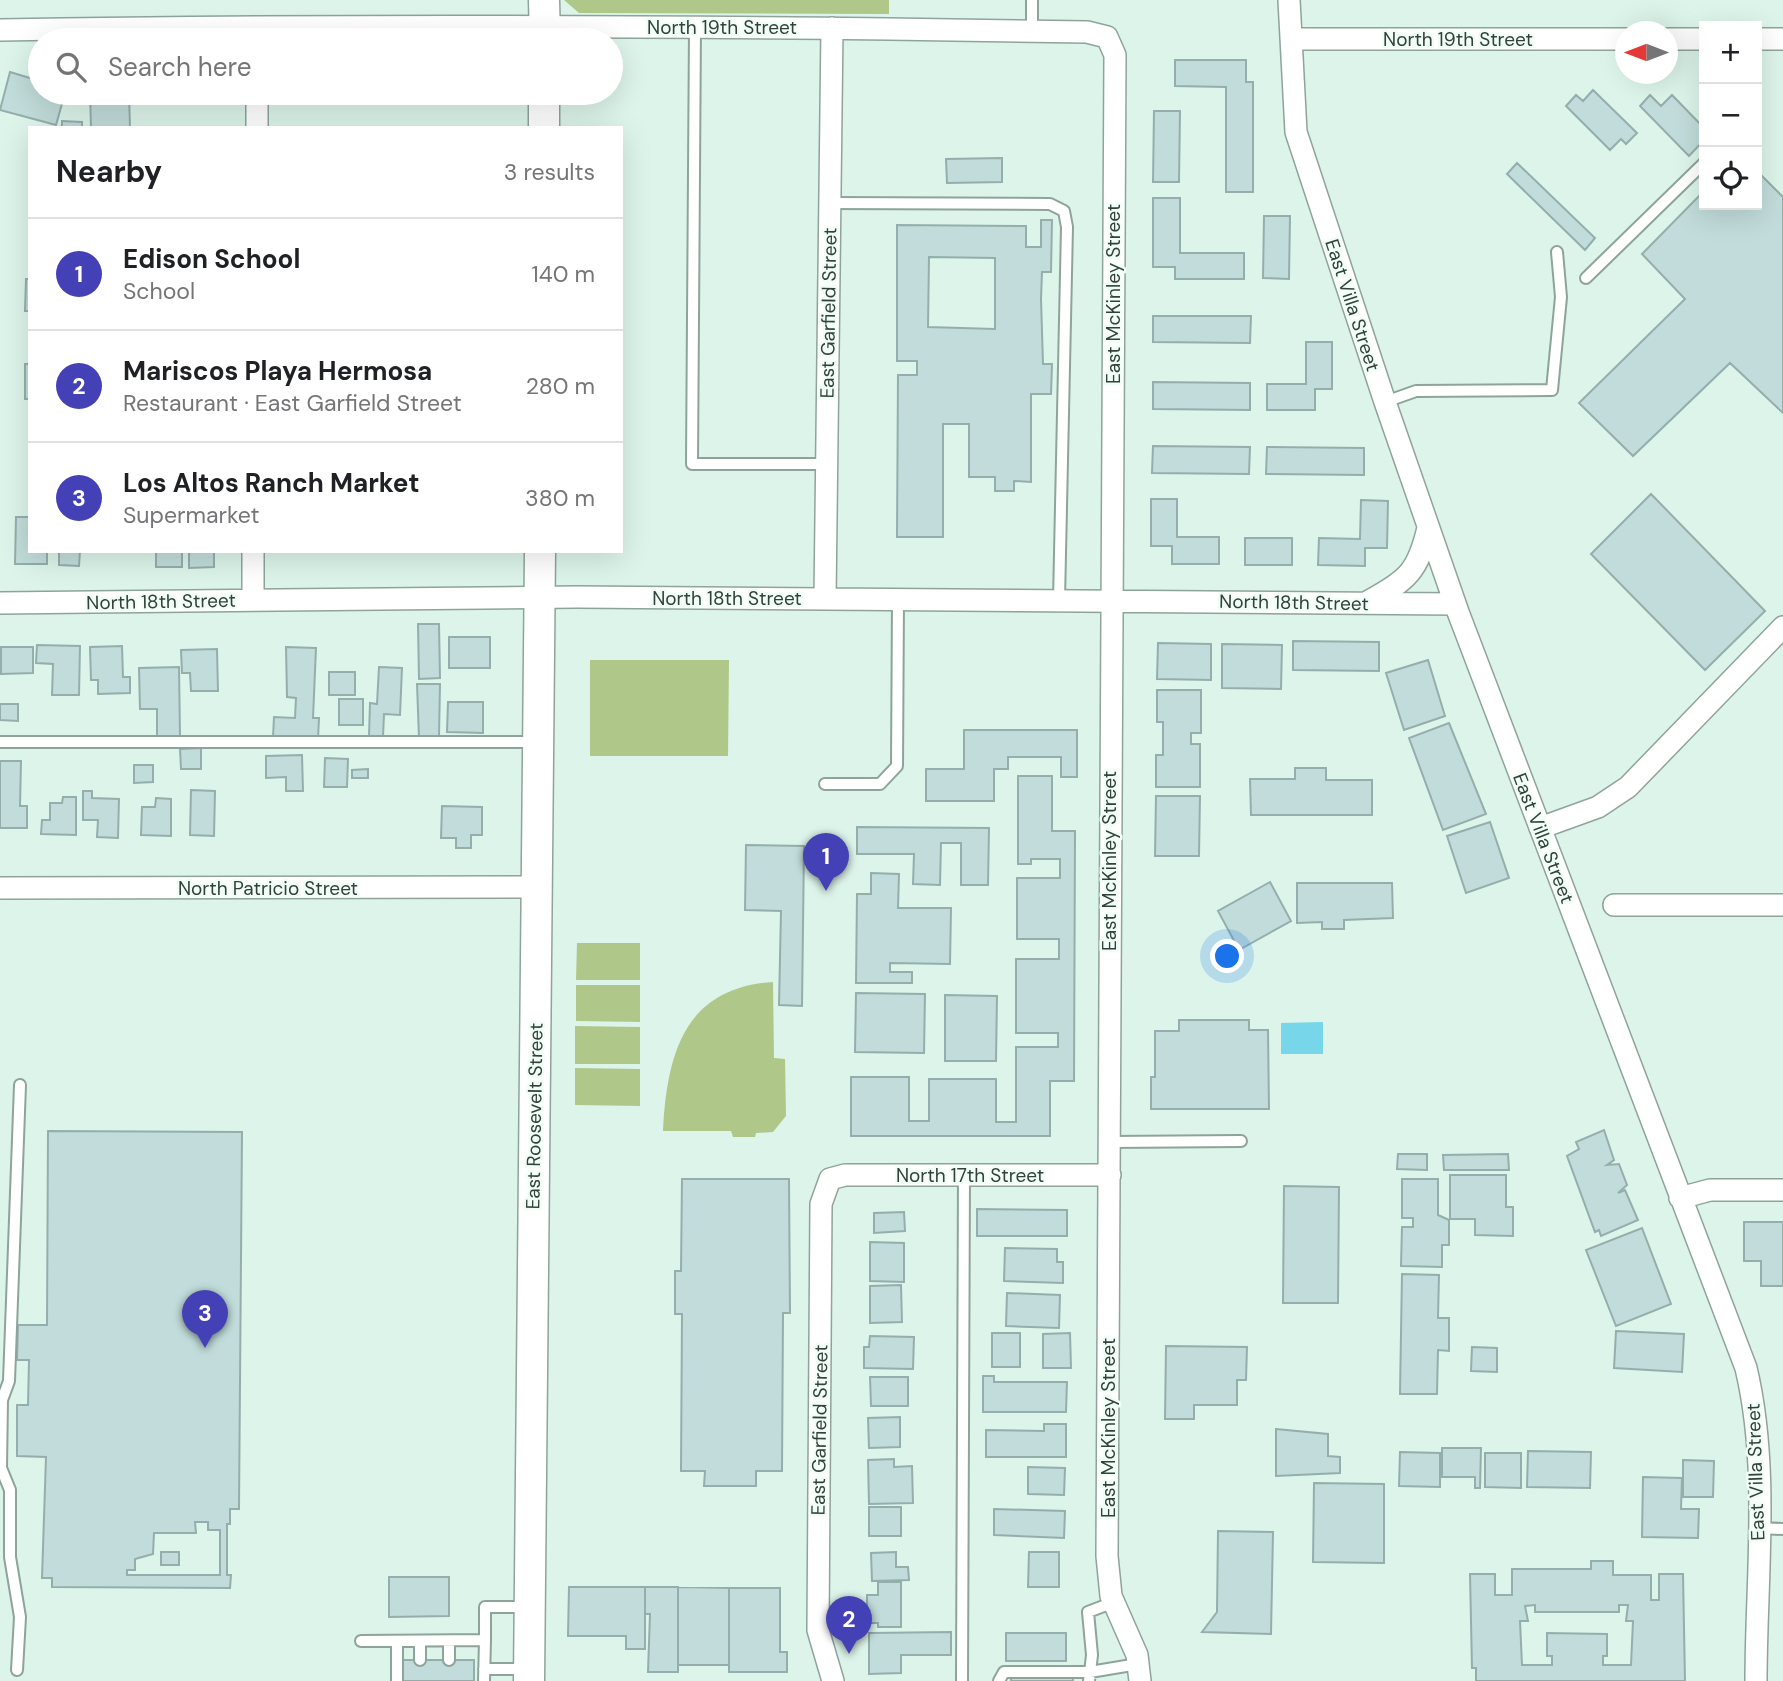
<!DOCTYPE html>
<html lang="en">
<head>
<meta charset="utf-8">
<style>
	body { margin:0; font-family:"DM Sans",sans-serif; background:#f6f6f6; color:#202124 }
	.controls { position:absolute; right:21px; top:21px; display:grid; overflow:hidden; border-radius:0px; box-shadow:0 7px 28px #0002 }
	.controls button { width:63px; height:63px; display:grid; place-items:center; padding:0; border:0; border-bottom:2px solid #e0e0e0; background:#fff; color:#202124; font:35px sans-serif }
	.compass { position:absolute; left:1615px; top:21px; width:63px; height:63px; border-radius:50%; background:#fff; box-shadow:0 7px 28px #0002; rotate:270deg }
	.you { position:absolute; left:1228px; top:957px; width:24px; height:24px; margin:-18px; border:5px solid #fff; border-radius:50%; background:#1a73e8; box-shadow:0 0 0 10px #1a73e833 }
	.badge { display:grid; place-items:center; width:46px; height:46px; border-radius:50%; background:#4441b6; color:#fff; font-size:23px; font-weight:700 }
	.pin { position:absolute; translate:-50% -58px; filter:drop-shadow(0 2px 4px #0008) }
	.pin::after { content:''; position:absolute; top:37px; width:24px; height:21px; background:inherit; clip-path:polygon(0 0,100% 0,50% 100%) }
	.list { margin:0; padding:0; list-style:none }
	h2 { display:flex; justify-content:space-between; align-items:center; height:91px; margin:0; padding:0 28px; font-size:30px }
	h2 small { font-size:23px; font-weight:400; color:#757577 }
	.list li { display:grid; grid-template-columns:46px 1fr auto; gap:21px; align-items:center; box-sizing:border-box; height:112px; padding:0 28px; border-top:2px solid #e0e0e0 }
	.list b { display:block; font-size:26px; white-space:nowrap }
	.list p { margin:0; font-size:23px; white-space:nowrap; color:#757577 }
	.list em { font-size:23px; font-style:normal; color:#757577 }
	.icon { flex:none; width:38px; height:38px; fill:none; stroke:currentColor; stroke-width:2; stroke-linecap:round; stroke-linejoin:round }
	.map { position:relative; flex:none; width:1783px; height:1681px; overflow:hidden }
	.search { position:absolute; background:#fff; box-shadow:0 7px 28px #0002; left:28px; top:28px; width:595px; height:77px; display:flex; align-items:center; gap:18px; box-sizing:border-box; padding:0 24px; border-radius:38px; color:#757577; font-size:26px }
	.panel { position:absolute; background:#fff; box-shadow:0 7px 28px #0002; left:28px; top:126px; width:595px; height:427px; border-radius:0px }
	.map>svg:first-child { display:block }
	.green { fill:#b0c78a }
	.water { fill:#77d6e9 }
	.building { fill:#c1dcda; stroke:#94aeac; stroke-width:2; fill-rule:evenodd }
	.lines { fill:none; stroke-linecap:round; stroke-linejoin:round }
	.lane-casing { stroke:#8ea49b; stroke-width:14 }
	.street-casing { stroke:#8ea49b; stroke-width:24 }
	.secondary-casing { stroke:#8ea49b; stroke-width:33 }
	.lane { stroke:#fff; stroke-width:10 }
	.street { stroke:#fff; stroke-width:21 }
	.secondary { stroke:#fff; stroke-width:30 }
	.labels { text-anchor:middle; stroke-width:5; stroke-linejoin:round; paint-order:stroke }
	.street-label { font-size:19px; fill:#353f3b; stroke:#f0fef8 }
</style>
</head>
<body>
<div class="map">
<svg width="1783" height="1681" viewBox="0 0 1783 1681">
	<rect width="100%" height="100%" fill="#dcf4ea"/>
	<!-- green -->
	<path class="green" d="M564,0H889V14L579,13Z
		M590,660H729L728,756H590Z
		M577,943H640V980H576Z
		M773,982L774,1058L785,1059L786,1116L773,1132L756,1133L755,1137H733L731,1131H663C667,1054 684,988 773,982Z
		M576,985H640V1022L576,1021Z
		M575,1026L640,1027V1064H575Z
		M575,1068L640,1069V1106L575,1105Z"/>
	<!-- water -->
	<path class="water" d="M1323,1022V1054H1281V1023Z"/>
	<!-- building -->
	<path class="building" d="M1175,60H1246V82H1253V192H1226V87L1175,86Z
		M10,72L40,81V93H65L56,125L0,110Z
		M1593,90L1637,133L1626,144L1621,139L1610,150L1566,106L1576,95L1583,101Z
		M90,93H129L130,128H91Z
		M410,93H465V95L410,96Z
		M1650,95L1661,106L1672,95L1704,128V140L1689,156L1640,106Z
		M1154,111H1180L1179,182H1153Z
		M62,121L82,122V128H62Z
		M1002,158V182L947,183L946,159Z
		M1517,163L1595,238L1585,250L1507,174Z
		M1757,171L1783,197V413L1730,363L1633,456L1579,403L1685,299L1642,254L1704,191V205H1757Z
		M1153,198H1180V253H1244V279H1175V267H1153Z
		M1264,216H1290L1289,279L1263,278Z
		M1041,220H1052L1051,272H1042L1041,299L1043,364H1052L1051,394H1031V482L1014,481V491H995V477H969V424H943V537H897L898,375H917V361H897V225L1026,226V247H1041ZM929,257L995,258V329L928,327Z
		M26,279H30V311H25Z
		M1153,316H1251L1250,343L1153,342Z
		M1306,342H1332V389H1315V410H1267V384H1306Z
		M25,364H30V399H25Z
		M1153,382L1250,383V410L1153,409Z
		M1153,446L1250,447L1249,474L1152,473Z
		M1267,447L1364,448V475L1266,474Z
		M1651,494L1765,611L1705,670L1591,554Z
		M1151,499H1177V537H1219V564H1172V546H1151Z
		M1361,500L1388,501L1387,548H1365V566L1318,565L1319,538L1360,539Z
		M16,517H30V551H47V564H15Z
		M1245,538H1292V565H1245Z
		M59,551H80L79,566L59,565Z
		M156,551H182V567H156Z
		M189,551H214V567L189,568Z
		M418,624H439L440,678L419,679Z
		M449,637H490V668H449Z
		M1293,641L1379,642V671L1293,670Z
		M1158,643L1211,644V680L1157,679Z
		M1222,644L1282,645L1281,689L1222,688Z
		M37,645L80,646L79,695H52L53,664L36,663Z
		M122,646L123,677H130V693L98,694V680H91L90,647Z
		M1,647H33V673L1,674Z
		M286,647L316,648L313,718H319L318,739L273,737L274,717L295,718L296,698L287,697Z
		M217,649L218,691H191L190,673H182L181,650Z
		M1428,660L1445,716L1404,730L1386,673Z
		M179,667L180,736H157V709H140L139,668Z
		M379,667L402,668L400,715L384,714L383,737L369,736L370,703L377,704Z
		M329,672H355V695H329Z
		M417,684H440L439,737L419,738Z
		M1157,690H1201V733H1191V744H1200V787H1156V755H1163V722H1157Z
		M339,699H363V725H339Z
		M448,702H483V733L447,732Z
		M0,704H18V721L0,720Z
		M1449,723L1486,814L1443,830L1409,738Z
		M964,730H1077V777H1061V757H1008V769H994V801H926V769H964Z
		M201,748V769H181L180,749Z
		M302,755L303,791H286V777L266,778V756Z
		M325,758L348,759L347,787H324Z
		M0,761H21L20,806H27V828H0Z
		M134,765H153V782L134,783Z
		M1295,768H1326V780H1372V815H1251L1250,779H1295Z
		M368,769V778H352V770Z
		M1018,776H1052V831H1075L1074,1081H1050V1136H851V1077H909V1121H929V1079H996V1122H1016V1047H1058V1033H1016V959H1059V939H1017V878H1060V859H1031V864H1018Z
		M191,790L215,791L214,836L190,835Z
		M83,791H92V798L119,799L118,838L97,837L98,820H83Z
		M1156,796H1200L1199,856H1155Z
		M63,797H76V835L41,834L42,820H50V803H62Z
		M156,798L171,799V836L141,835L142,807H155Z
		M442,806L482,807V835H471V848H456V838H441Z
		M1490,822L1509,878L1466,893L1447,836Z
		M857,827L989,828L988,885H961V843H941L940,885L913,884L914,854H857Z
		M746,845L804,846L802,1006L779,1005L781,911L745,910Z
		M871,873L899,874L898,908H951L950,964L890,963V972H912V983H856L857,894H871Z
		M1270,882L1291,921L1239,950L1218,911Z
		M1297,883H1392L1393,918L1344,920V929H1322V922L1297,923Z
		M856,993L925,994L924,1053L855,1052Z
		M945,995L997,996L996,1061H945Z
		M1179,1020H1249V1030H1268L1269,1109H1151V1077H1155V1031H1179Z
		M1604,1130L1614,1160L1607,1165L1619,1164L1627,1185L1618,1193L1625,1190L1638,1220L1601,1236L1599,1230L1595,1232L1567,1156L1579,1149L1576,1142Z
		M48,1131L242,1132L239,1509H230V1524H227V1575H231L230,1588L52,1587V1578H42L46,1457L17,1456V1405H28L29,1360H17L18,1325H47ZM195,1522H208V1530H220V1575H127V1570H135V1559L153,1554L154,1533H196Z
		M1398,1154H1427V1170L1397,1169Z
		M1508,1154L1509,1170H1444L1443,1155Z
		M1450,1175H1506V1207H1513V1236L1475,1235V1219H1450Z
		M682,1179H789L790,1313H783L782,1471H756V1486H704L705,1471H681L682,1314H675V1271H681Z
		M1402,1179H1438V1215L1449,1220V1245H1442V1267L1401,1266L1402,1227H1413V1218H1402Z
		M1284,1186L1339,1187L1338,1303H1283Z
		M977,1209L1067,1210V1236H977Z
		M904,1212L905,1231L874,1233V1213Z
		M1744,1222H1783V1286H1761V1261H1744Z
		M1642,1228L1671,1304L1616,1326L1586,1250Z
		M870,1242L904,1243V1282L870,1281Z
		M1005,1248L1057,1249V1262H1063V1283L1004,1281Z
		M1402,1274L1439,1275L1438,1318H1449V1351L1438,1350L1437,1394H1400Z
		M901,1285L902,1322L870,1323V1286Z
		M1007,1293L1060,1295L1059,1328L1006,1326Z
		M1616,1331L1684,1334L1682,1372L1614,1368Z
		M992,1333H1020V1367H992Z
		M1070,1333L1071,1368H1043V1334Z
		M870,1336L914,1337L913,1369L864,1368V1347H869Z
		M1166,1346L1247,1347L1246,1380H1237V1405H1194V1419H1165Z
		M1472,1347L1497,1348V1372L1471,1371Z
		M983,1376H994V1382H1067L1066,1412H983Z
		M870,1377H908V1406H871Z
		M900,1417V1447L869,1448L868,1418Z
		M1044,1424H1066V1457H986V1430L1044,1431Z
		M1276,1429L1328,1434V1456L1340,1457V1473L1276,1476Z
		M1442,1448H1481L1480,1488H1475V1477H1442Z
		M1528,1451L1591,1452L1590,1488L1527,1487Z
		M1400,1452L1440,1453V1487L1399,1486Z
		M1485,1453H1521V1488L1485,1487Z
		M894,1459V1467L912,1466L913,1503L869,1504L868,1460Z
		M1683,1460L1714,1461L1713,1497H1683Z
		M1028,1467L1065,1468L1064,1495L1028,1494Z
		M1643,1477L1682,1478L1681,1509H1699L1698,1538L1642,1537Z
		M1314,1483L1384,1484V1563L1313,1562Z
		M869,1507H901V1536H869Z
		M994,1509L1065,1511L1064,1538L994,1535Z
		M1218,1531L1273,1532L1271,1634L1202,1632L1217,1612Z
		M161,1552H179V1565H161Z
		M896,1552V1567H908L909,1580L872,1581L871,1553Z
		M1029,1552H1059V1587H1028Z
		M1591,1561H1613V1575H1651V1600H1659V1574H1683L1685,1681H1476V1668H1472L1470,1574H1495V1595H1512V1569H1591ZM1535,1605V1612H1619V1605H1628L1626,1621H1633L1631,1665H1603V1656H1607V1634L1547,1633V1656H1552V1665H1522L1520,1621H1528L1525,1606Z
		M389,1577H449V1616L389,1617Z
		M878,1582H901V1627H878V1623H867V1595H878Z
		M569,1587H645V1649H626V1636H568Z
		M645,1587H678V1672H648L650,1614H645Z
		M678,1587L729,1588V1665H678Z
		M729,1588H780V1652H787V1672H729Z
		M951,1632V1655H901V1673L869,1674V1633Z
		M1006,1633H1066V1661H1006Z
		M403,1660H474V1681H403Z
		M1011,1678H1073V1681H1011Z"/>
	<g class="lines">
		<defs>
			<path id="lane" d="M695,27L692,464H826
				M1032,31V0
				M830,203L1050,204L1064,211L1067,227L1059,600
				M1586,278L1704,163
				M1385,402L1416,391L1552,390L1561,297L1557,252
				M0,742H536
				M825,784H880L897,766L898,599
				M1110,1142L1241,1141
				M1758,1528L1783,1529
				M361,1641L485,1640V1607H528
				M397,1641V1681
				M420,1641V1660
				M449,1641V1660
				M484,1669H527
				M17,1670L20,1617L10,1557V1490L1,1468L2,1400L9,1381L20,1085
				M484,1681L485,1640
				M962,1681L964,1175
				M999,1681L1004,1672H1090L1138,1664
				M1089,1681L1092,1655L1088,1612L1114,1602"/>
			<path id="street" d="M1289,0L1296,132L1385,402L1458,612L1746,1368C1770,1469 1756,1579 1756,1681
				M0,30C362,24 725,26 1087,32L1107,37L1115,55L1107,1556L1111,1596L1137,1655L1140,1681
				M1291,39H1626
				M1668,39H1704
				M1757,39H1783
				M257,128V93
				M825,599L832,28
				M253,600V551
				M1369,601C1408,580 1418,571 1428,528
				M0,603L577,597L1455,604
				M1540,828L1598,807L1628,787L1783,627
				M0,888L536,887
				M1614,905H1783
				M1680,1198L1710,1190H1783
				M833,1681L818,1630L821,1204L830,1179L845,1175H1110"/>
			<path id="secondary" d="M544,0L545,40
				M544,128V93
				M529,1681L540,551"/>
		</defs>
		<!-- lane casing -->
		<use href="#lane" class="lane-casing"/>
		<!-- street casing -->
		<use href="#street" class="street-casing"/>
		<!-- secondary casing -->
		<use href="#secondary" class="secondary-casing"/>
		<!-- lane -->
		<use href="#lane" class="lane"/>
		<!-- street -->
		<use href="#street" class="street"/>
		<!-- secondary -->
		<use href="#secondary" class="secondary"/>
	</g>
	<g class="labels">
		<!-- street labels -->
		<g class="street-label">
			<text x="722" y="34">North 19th Street</text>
			<text x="1458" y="46">North 19th Street</text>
			<text transform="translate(1113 294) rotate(-90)" y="7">East McKinley Street</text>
			<text transform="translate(1353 305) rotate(72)" y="7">East Villa Street</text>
			<text transform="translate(828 313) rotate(-89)" y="7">East Garfield Street</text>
			<text x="727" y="605">North 18th Street</text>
			<text transform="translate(161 601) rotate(-1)" y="7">North 18th Street</text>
			<text transform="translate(1294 602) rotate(1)" y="7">North 18th Street</text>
			<text transform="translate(1544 838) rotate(69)" y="7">East Villa Street</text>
			<text transform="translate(1109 861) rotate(-90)" y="7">East McKinley Street</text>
			<text x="268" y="895">North Patricio Street</text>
			<text transform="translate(534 1116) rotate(-89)" y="7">East Roosevelt Street</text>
			<text x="970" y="1182">North 17th Street</text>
			<text transform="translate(1108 1428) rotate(-90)" y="7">East McKinley Street</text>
			<text transform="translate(819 1430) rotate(-89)" y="7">East Garfield Street</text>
			<text transform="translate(1755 1472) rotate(-92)" y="7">East Villa Street</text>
		</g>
	</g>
</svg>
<div class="controls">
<button>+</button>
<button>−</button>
<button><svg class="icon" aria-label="locate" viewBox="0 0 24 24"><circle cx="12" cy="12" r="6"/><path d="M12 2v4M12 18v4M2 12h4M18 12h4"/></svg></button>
</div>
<svg class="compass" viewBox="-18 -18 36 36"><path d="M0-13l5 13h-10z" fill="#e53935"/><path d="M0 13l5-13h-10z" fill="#757577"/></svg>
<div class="you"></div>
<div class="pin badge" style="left:826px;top:891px">1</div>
<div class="pin badge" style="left:849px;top:1654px">2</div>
<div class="pin badge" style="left:205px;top:1348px">3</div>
<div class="search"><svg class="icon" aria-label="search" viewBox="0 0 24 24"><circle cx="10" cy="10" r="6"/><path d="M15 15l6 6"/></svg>Search here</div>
<section class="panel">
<h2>Nearby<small>3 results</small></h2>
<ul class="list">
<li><span class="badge">1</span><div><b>Edison School</b><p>School</p></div><em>140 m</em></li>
<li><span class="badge">2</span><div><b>Mariscos Playa Hermosa</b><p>Restaurant · East Garfield Street</p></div><em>280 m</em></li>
<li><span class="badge">3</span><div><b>Los Altos Ranch Market</b><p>Supermarket</p></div><em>380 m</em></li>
</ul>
</section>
</div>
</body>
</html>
